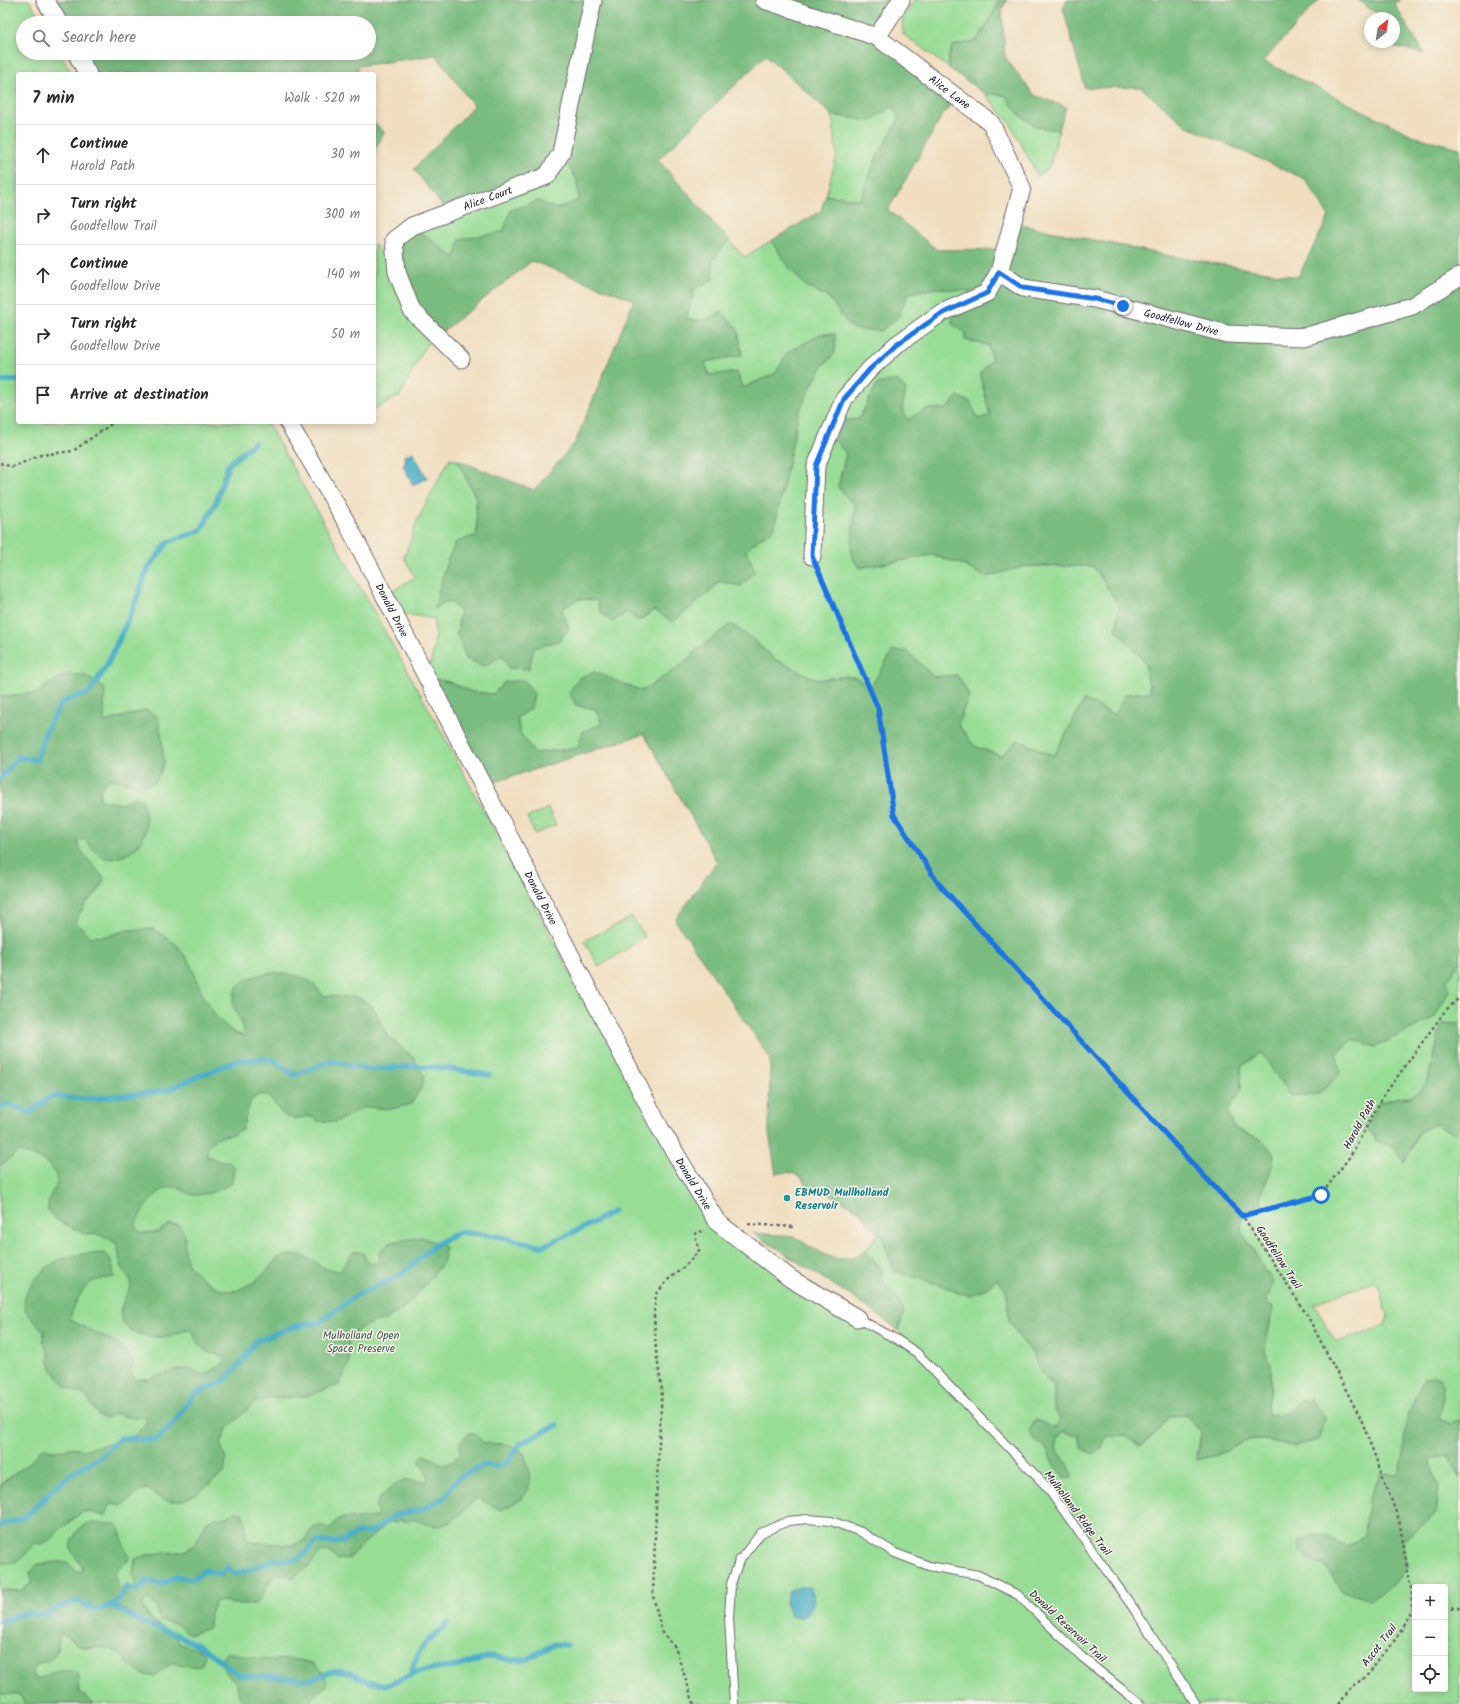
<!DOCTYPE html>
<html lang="en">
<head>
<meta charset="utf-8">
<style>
	body { margin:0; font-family:Kalam,sans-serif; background:#f7f7f7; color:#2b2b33 }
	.controls { position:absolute; right:12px; bottom:12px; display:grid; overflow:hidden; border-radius:4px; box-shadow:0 2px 10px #0003 }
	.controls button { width:36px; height:36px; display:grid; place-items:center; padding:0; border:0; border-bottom:1px solid #e1e1e2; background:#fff; color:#2b2b33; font:20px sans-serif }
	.compass { position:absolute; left:1364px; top:12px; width:36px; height:36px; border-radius:50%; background:#fff; box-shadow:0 2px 10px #0003; rotate:30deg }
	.stop { position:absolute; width:12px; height:12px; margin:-9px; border:3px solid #1a73e8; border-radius:50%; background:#fff }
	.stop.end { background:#1a73e8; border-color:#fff; box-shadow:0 1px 4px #0008 }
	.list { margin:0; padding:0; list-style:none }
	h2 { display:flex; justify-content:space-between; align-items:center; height:52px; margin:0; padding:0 16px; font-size:17px }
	h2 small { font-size:13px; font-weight:400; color:#7c7c81 }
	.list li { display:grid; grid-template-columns:26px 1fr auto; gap:12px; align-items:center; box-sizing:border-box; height:60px; padding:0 16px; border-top:1px solid #e1e1e2 }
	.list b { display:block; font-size:15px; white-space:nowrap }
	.list p { margin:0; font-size:13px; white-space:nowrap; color:#7c7c81 }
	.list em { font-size:13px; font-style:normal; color:#7c7c81 }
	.icon { flex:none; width:22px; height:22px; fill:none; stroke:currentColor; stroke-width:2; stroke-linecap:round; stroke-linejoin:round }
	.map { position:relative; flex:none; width:1460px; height:1704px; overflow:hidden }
	.search { position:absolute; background:#fff; box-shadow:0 2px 10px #0003; left:16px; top:16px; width:360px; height:44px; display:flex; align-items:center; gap:10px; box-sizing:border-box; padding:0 14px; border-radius:22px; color:#7c7c81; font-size:15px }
	.panel { position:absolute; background:#fff; box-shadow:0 2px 10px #0003; left:16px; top:72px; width:360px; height:352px; border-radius:4px }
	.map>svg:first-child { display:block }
	.green { fill:#98dd96; stroke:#5d8068; fill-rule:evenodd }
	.forest { fill:#7abc7f; stroke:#4e6f5d }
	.water { fill:#47adc7; stroke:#346881 }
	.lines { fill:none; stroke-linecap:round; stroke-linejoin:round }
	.stream { stroke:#47adc7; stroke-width:5.5 }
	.service-casing { stroke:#6a6469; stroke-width:10 }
	.minor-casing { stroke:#6a6469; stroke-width:19 }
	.path { stroke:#6a6469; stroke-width:2.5; stroke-dasharray:3 3; stroke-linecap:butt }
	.service { stroke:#fff; stroke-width:8 }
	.minor { stroke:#fff; stroke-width:17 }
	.route { stroke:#1a73e8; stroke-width:5 }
	.culture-dot { fill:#0f9aa8; stroke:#f7f3e8; stroke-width:1.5 }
	.labels { text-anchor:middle; stroke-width:3; stroke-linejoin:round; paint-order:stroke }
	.street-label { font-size:11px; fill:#22223b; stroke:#f7f3e8 }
	.culture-label { font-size:11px; font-weight:bold; fill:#0d838f; stroke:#f7f3e8; text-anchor:start }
	.park-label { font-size:11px; fill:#455a56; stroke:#f7f3e8 }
</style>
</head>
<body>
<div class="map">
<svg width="1460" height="1704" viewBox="0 0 1460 1704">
	<rect width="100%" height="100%" fill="#f7f3e8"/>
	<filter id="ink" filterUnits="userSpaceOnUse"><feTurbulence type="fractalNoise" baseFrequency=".025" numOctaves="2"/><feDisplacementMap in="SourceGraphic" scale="8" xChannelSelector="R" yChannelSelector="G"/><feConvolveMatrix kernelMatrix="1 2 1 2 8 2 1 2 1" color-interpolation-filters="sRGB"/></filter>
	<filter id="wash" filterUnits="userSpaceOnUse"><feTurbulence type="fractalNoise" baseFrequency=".012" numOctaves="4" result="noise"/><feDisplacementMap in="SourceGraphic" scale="16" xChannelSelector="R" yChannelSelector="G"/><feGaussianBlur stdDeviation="0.9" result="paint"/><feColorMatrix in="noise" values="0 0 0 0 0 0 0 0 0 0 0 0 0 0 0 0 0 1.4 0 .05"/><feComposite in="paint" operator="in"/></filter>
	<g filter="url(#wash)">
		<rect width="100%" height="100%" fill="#f0debf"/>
		<!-- green -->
		<path class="green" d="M0,0H29L43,23H23V53H60L72,74H18V422H267L440,729L585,1001L717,1222L916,1352L898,1330L904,1311L895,1294L884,1283L881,1268L875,1261L869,1257L866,1250L879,1232L882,1236L894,1271L944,1286L958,1293L971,1295L988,1287L997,1279L1007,1292L1009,1320L1020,1338L1034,1355L1042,1375L1054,1385V1408L1060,1419L1056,1429L1036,1420L1034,1441L1045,1446L1052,1462H1066L1056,1448V1439L1064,1432L1078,1435L1082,1448L1101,1449L1107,1435L1125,1436L1140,1446L1155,1435L1169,1416L1186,1415L1201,1432L1196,1460L1225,1453L1243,1440H1266L1296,1446L1301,1400C1291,1411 1283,1417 1268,1414L1267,1402L1271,1389V1365L1264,1352L1273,1307L1267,1305V1300L1273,1282L1241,1231L1242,1215L1260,1195L1270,1173L1261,1139L1233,1128L1228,1111L1241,1090V1067L1261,1052L1275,1072L1337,1053L1353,1038L1375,1047L1435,1017L1447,980L1460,962V1023L1442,1025L1427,1083L1412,1097L1395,1098L1366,1127L1373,1135L1377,1143L1393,1145L1400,1154L1412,1149L1418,1133L1435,1124L1454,1132L1460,1127V1704H0ZM1373,1282L1380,1290L1388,1316L1385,1325L1336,1343L1314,1303ZM1415,1587H1445V1689H1415Z
			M914,0H998V4L987,25L976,41L952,47L949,57V68L903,34L902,20Z
			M985,94L1005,95L1018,113L1036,127L1059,130L1050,166L1038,176L1010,123Z
			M893,106L899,119L877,157L860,200L826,195L837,155L832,115L870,121Z
			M561,153L577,180L579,200L555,209L538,201L503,232L455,258L412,226Z
			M729,240L744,257L771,241L789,267L805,285L829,298L852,329L897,318L909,293L936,288L970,290L971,300L965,340L988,345L992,359L980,374L990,416L978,419L970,402L947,409H926L908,420L902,409L906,390L877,384L859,419L846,454L838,487L855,506L851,554L859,568L932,555L961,564L986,577L1025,566H1093L1119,605L1117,630L1145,662L1150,693L1115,715L1084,700L1054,756L1018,740L1001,756L974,746L958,724L969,694L957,675L934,677L907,651L869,689L858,678L846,676L818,680L776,660L751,638L702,646L679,667L642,691L594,673L576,705L595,709L603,724L579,748L534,753L520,733L517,718L531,708L504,682L494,694L472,692L449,682L427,678L435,643L434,619L411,615H395L384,596L415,577L404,557L418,519L450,458L457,460L476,498L477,535L434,608L449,601L460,612L457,634L484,666L503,655L559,641L562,609L578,599L597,600L600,611L627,612L639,621L654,610L696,603L710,592L746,550L760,538L774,530L799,411L821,368L835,353V334H821L787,353L776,373L742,388L709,375L705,362L742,355L738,330L722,311L705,321L686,319L695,288L714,279L712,261Z
			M374,244L397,272L437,336L426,345L400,396L374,409Z
			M548,808L556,825L535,834L527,818Z
			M632,917L645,937L599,967L584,941Z"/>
		<!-- forest -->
		<path class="forest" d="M45,0H901L877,37L956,97L942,116L888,210L937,250L1005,249L1012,223L1170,256L1298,277L1329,216L1305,179L1188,127L1140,87L1085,88L1063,8L1067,0H1319L1263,61L1416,137L1460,148V962L1447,980L1449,991L1435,1017L1375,1047L1353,1039L1337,1053L1340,1074L1319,1094L1290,1096L1261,1052L1241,1067V1090L1228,1111L1234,1128L1261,1139L1275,1154L1270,1173L1260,1195L1264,1210L1242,1215L1241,1231L1273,1282L1267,1300V1305L1273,1307L1264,1352L1271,1365V1389L1267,1402L1268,1414C1283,1417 1291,1411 1301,1400L1311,1399L1325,1418L1318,1440L1296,1446L1266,1440H1243L1225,1453L1196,1460L1199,1451L1201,1432L1186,1415L1169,1416L1155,1435L1140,1446L1125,1436L1107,1435L1101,1449L1092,1454L1082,1448L1078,1435L1064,1432L1056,1439V1448L1066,1462L1073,1477L1065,1478L1052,1462L1045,1446L1034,1441L1029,1430L1036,1420L1056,1429L1060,1419L1054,1408V1385L1042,1375L1034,1355L1020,1338L1009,1320L1007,1292L997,1279L988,1287L971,1295L958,1293L944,1286L894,1271L882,1236L868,1224L861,1211L829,1194L809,1188C802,1174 791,1170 776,1174L769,1133L770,1058L675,920L717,862L644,734L483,786L427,678L449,682L472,692L494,694L504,682L524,680L534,694L531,708L517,718L520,733L535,753L578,748L583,731L602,724L595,709L576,705L569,692L579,678L594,672L642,691L679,667L702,646L731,624L751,638L776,660L818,680L846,676L858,678L869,689L893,651H907L934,677L957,675L969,694L958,724L974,746L1001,756L1018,740L1054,756L1084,700L1115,715L1125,694L1150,692L1145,662L1117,630L1119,605L1093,566H1025L986,577L961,564L932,555L859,568L851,554L855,506L838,487L846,454L835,440L845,420L859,419L877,384L897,380L906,390L902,409L908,420L926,409H947L958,396L970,402L978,419L990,415L980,374L992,359L988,345L965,340L966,333L952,324L953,308L986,293L936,288L909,293L897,318L881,331L852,329L829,298L805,285L789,267L771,241L821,211L826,195L860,200L877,157L899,119L893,106L870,121L832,115L766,55L658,160L729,240L712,261L714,279L695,288L686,319L705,321L722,311L738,330L742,355L705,362L709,375L737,372L742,388L776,373L787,353L821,334H835V353L821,368L799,411L774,530L760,538L746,550L755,571L741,586L718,581L710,592L673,622L654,610L638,621L627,612L612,622L600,611L597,600L578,599L562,609L569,628L559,641L534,648L529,669L509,668L503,655L484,666L466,659L457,634L460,612L449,601L434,609L447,561L456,542L477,535L476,498L457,460L534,490L575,443L634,300L532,261L437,336L412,311L394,240L412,226L455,258L460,239L503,232L511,210L538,201L555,209L579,200L577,180L561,154L547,176L448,213L414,169L474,106L436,55L358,66V74H88L76,53H369V23H59Z
			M998,0H1007L1002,9L1005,57L1034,95L1066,107L1059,130L1036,127L1018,113L1005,95L985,94L949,68V57L952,46L976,41L987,25L998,4Z
			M1358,0H1401L1394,4L1425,54L1378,42H1394V18H1377V14Z
			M374,123L384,132L374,152Z
			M63,675H84L105,689L104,722L146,710L158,717L162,740L164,764L156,781L140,787L111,778L101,788L100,800L121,804L135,797L142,799C145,812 149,825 143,838C138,852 112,865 99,855C94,851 89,844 84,839L77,842C83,857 94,865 104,878L98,892L88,901L75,921L90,937L107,936L127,930L153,929L176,944L190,963L203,996L217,1018L234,1033L245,1036L241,1021L232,1003C234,998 235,989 238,986C254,969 297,969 313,984C317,987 320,992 323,996L357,997L373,1007L387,1035L414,1058L424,1076L421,1088L411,1104L392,1109L364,1107L336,1122L318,1121L310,1116L294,1119L283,1115L268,1095L261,1094L251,1100L242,1129L233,1134L216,1138L207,1147V1156L219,1161H228L234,1167L232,1183C222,1188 209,1195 197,1195C189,1196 181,1187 173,1187C156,1187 140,1212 135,1226L142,1233L158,1232L169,1224L179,1225L185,1236L184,1252L189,1266L203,1279L221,1290L236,1291L254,1282L266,1272L276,1259L290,1255H301L329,1270L340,1271L354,1251L363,1253L368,1263L379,1264L380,1251L391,1242L422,1237L445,1247L444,1261L419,1293L405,1307L385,1320L374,1322L359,1329L349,1340V1363L339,1385L308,1396L268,1398L254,1403L227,1429L221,1445L226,1460L224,1473C213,1481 192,1500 179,1501C167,1503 156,1496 147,1489L141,1490L122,1506L111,1504L108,1507L105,1516L90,1512H82L57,1532L53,1538L42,1544L36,1543C28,1548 26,1558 16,1561C11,1563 6,1562 0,1565V1485C13,1473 32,1464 41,1449L46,1448L53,1451L65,1450L73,1447L83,1450L124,1440L137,1434L147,1421L144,1417C130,1420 128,1416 115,1414L106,1418L98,1415L85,1395L66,1387L52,1370L49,1363V1354L43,1340L44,1332C40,1326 28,1316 26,1311C17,1291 47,1264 64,1258C77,1253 91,1254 104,1253C113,1257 113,1269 114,1277C107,1278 100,1279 94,1281C82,1286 73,1307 70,1319C94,1336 117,1334 134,1362L130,1371L136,1379H149L178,1369H192L204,1376L224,1363L225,1357C212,1353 203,1353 196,1339C193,1334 193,1332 188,1329C181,1331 175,1336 168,1337C154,1339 120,1334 121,1314C121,1307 123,1300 127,1294C128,1291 131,1288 131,1286C133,1278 124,1273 122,1267C119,1259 119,1250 116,1243L101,1235L86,1234L72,1228L55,1219L48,1210C48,1206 48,1201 50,1197C51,1193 54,1190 56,1186C61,1165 34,1154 18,1152L0,1166V695L12,696L38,692Z
			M1460,1023V1127L1454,1133L1435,1124L1418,1133L1404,1163L1400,1154L1393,1145L1377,1143L1373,1135L1366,1127L1379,1103L1395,1098L1412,1097L1427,1083L1442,1024Z
			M753,1233L794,1236L812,1248L834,1259L853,1258L866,1250L869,1257L875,1261L881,1268L884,1283L895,1294L904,1311L898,1330L866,1306Z
			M1433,1376L1441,1378L1444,1402L1439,1419L1451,1424L1460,1420V1478L1449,1457L1429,1459L1439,1489L1436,1513L1403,1540L1407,1567L1393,1585L1370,1600L1341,1590L1323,1564L1307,1559L1300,1552V1541L1311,1534L1325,1536L1348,1547L1365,1534L1368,1501L1381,1473L1398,1474L1404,1453L1408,1411L1424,1379Z
			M469,1433L476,1435L484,1443L508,1444L524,1453C534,1486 534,1495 501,1510L477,1498C466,1508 453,1525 436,1526C428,1526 423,1522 415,1520C409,1519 409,1523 400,1520L395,1523L390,1522L358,1548L350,1558L337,1560L330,1553L323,1551L319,1553L309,1566L293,1578L279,1574L274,1576L265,1589L262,1597L255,1604H233L225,1601L215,1602L210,1614L209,1628L192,1634L188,1633L177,1624L160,1621L157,1607L151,1601L144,1600L143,1607L150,1618L164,1628L172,1632L180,1644L200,1650L205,1655L202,1664L197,1667L173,1663L154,1676C149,1676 143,1675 139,1672C129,1666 123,1655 113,1650C104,1645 93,1649 85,1648C75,1646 73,1637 60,1634C58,1645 58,1654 48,1662C36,1661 34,1666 33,1677L38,1679C50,1673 65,1667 78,1673L79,1692L94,1704H24L21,1696L16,1694H0V1593L4,1590L19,1591L31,1584L30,1574L37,1564C55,1564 65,1556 77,1572H81L83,1567L71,1550V1542L77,1531L88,1523L116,1524C124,1534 121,1545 129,1556L128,1561C113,1570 112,1573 120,1589L136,1587L133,1575L135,1559L150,1554L186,1551L196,1543L207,1521L214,1518H224L235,1512L242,1513L245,1522L247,1539L253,1543C272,1540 285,1550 304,1541C311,1529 316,1521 331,1529L338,1519L349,1517L357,1519L376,1517L378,1514L376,1506L378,1500L396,1483L406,1480L426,1482L428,1476L420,1462L423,1455C432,1457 437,1463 445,1465L453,1461L460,1453V1441Z
			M227,1652L266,1660L292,1659L313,1663L324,1673L327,1685L307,1704H247L239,1697L237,1683L226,1673L220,1661Z"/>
		<!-- water -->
		<path class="water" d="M413,452L427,478L413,485L403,465L406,463L404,456Z
			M800,1587H810C817,1602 813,1607 803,1618L790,1615L786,1602L788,1592Z"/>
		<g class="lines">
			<!-- stream -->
			<path class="stream" d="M0,381L18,380
				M0,779L18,757L36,760L47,728L62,702L89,693L108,663L132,611L148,568L168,542L201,530L216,502L228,465L254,443
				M0,1107L9,1104L30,1113L51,1096L86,1099L166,1091L198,1076L239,1060L271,1059L294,1075L331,1061L369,1070L413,1066L444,1068L489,1075
				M0,1525L26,1517L52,1490L77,1470L99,1458L120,1438L156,1440L173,1424L194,1394L224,1381L245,1358L255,1342L292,1327L320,1322L358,1294L401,1275L432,1247L459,1232L496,1236L542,1246L585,1227L614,1211
				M111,1605L142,1622L177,1635L203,1648L239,1675L255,1677L269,1676L301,1680L312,1679L333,1671L352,1673L369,1682L387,1685L420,1671L458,1666L492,1656L511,1660L527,1659L555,1644L567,1645
				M0,1621L25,1613L45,1615L62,1606L77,1601C82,1603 91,1609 98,1609C113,1608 120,1599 127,1587L137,1590L146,1581L162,1584L176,1577L194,1579L205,1570L220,1575L227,1568L237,1574L276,1560L299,1559L316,1542H341L357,1533L371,1532L396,1515L423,1509L445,1497L458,1478L484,1465L500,1467L508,1462L521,1443L557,1425
				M411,1674C414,1662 420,1646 431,1638C437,1633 442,1629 447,1623"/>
		</g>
	</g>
	<g filter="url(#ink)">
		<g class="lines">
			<defs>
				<path id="service" d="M857,1318L896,1339L917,1353L1046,1486L1134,1609L1196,1704
					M734,1704L729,1618L731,1584L739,1561L761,1533L788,1521L808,1519L831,1521L861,1532L895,1553L929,1566L978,1575L1018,1595L1082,1657L1140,1704"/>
				<g id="minor">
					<path d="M45,0L59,23"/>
					<path id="s1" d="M764,0L877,37L991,123L1022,188L999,272L987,293L941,313L896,345L870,369L844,399L816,466L812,556"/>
					<path d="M877,37L901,0"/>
					<path d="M76,53L88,74"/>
					<path id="s2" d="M999,272L1023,288L1095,299L1227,334L1304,337L1412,306L1460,276"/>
					<path id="s3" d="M461,359L412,311L397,272L394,240L412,226L547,176L561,153L593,0"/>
					<path id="s4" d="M288,422L348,525L660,1128L717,1222L791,1279L857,1318"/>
				</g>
			</defs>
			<!-- service casing -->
			<use href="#service" class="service-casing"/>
			<!-- minor casing -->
			<use href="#minor" class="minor-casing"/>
			<!-- path -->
			<path class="path" d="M0,463L12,467L41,455L73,451L114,422
				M819,571L877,708L894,815L938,883L1189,1160L1242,1215L1307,1315L1361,1419L1399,1520L1415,1611
				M1242,1215L1321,1195L1351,1155L1382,1098L1445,1011L1460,997
				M748,1224L794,1227
				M1445,1608L1460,1607
				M694,1704L675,1647L662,1633L653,1595L657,1479L662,1390L656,1351L654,1315L656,1294L669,1279L684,1267L699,1251L695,1234L702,1231
				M1337,1704L1383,1657L1415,1611"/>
			<!-- service -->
			<use href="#service" class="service"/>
			<!-- minor -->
			<use href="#minor" class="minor"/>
		</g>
	</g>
	<g class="lines" filter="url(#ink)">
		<!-- route -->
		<path class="route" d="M1123,306L1095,299L1023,288L999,272L987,293L941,314L896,345L870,369L844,399L816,466L812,556L878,708L894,815L938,883L1189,1160L1242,1216L1321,1195"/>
	</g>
	<!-- markers -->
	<circle class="culture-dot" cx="787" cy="1198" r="4"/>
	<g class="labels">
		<!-- street labels -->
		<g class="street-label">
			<text dy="4" stroke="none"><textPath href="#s1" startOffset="210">Alice Lane</textPath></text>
			<text dy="4" stroke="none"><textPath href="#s3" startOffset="246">Alice Court</textPath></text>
			<text dy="4" stroke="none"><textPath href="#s2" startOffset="191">Goodfellow Drive</textPath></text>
			<text dy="4" stroke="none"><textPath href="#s4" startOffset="215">Donald Drive</textPath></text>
			<text dy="4" stroke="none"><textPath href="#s4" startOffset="539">Donald Drive</textPath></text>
			<text transform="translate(1359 1124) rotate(-61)" y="4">Harold Path</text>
			<text dy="4" stroke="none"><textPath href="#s4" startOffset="863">Donald Drive</textPath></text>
			<text transform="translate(1279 1257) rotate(57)" y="4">Goodfellow Trail</text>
			<text transform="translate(1078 1513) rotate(53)" y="4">Mulholland Ridge Trail</text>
			<text transform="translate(1068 1626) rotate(43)" y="4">Donald Reservoir Trail</text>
			<text transform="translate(1379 1645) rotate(-52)" y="4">Ascot Trail</text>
		</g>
		<!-- culture labels -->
		<g class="culture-label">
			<text x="795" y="1196">EBMUD Mullholland<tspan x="795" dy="13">Reservoir</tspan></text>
		</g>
		<!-- park labels -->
		<g class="park-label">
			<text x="361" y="1339">Mulholland Open<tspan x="361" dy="13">Space Preserve</tspan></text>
		</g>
	</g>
</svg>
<div class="controls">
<button>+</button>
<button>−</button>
<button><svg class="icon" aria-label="locate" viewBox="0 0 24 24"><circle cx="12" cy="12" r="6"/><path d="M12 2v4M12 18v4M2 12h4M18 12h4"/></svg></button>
</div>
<svg class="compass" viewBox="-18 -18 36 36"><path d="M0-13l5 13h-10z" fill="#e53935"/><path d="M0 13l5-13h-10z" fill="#7c7c81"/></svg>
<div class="stop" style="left:1321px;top:1195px"></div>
<div class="stop end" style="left:1123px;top:306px"></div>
<div class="search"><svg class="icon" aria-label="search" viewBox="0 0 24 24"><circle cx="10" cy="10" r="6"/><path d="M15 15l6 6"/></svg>Search here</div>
<section class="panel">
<h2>7 min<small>Walk · 520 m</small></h2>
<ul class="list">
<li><svg class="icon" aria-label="ahead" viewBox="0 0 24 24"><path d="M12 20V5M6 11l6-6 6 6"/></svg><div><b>Continue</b><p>Harold Path</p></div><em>30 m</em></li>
<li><svg class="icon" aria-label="right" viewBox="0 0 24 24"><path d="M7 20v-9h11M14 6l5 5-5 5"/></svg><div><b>Turn right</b><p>Goodfellow Trail</p></div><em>300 m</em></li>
<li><svg class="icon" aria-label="ahead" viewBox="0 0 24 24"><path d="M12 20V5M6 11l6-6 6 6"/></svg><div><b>Continue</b><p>Goodfellow Drive</p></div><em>140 m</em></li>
<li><svg class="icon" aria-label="right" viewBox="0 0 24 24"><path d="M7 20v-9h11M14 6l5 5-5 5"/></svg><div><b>Turn right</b><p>Goodfellow Drive</p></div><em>50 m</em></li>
<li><svg class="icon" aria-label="arrive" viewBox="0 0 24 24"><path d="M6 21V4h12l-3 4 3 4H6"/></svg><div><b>Arrive at destination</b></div></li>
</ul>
</section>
</div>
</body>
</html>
